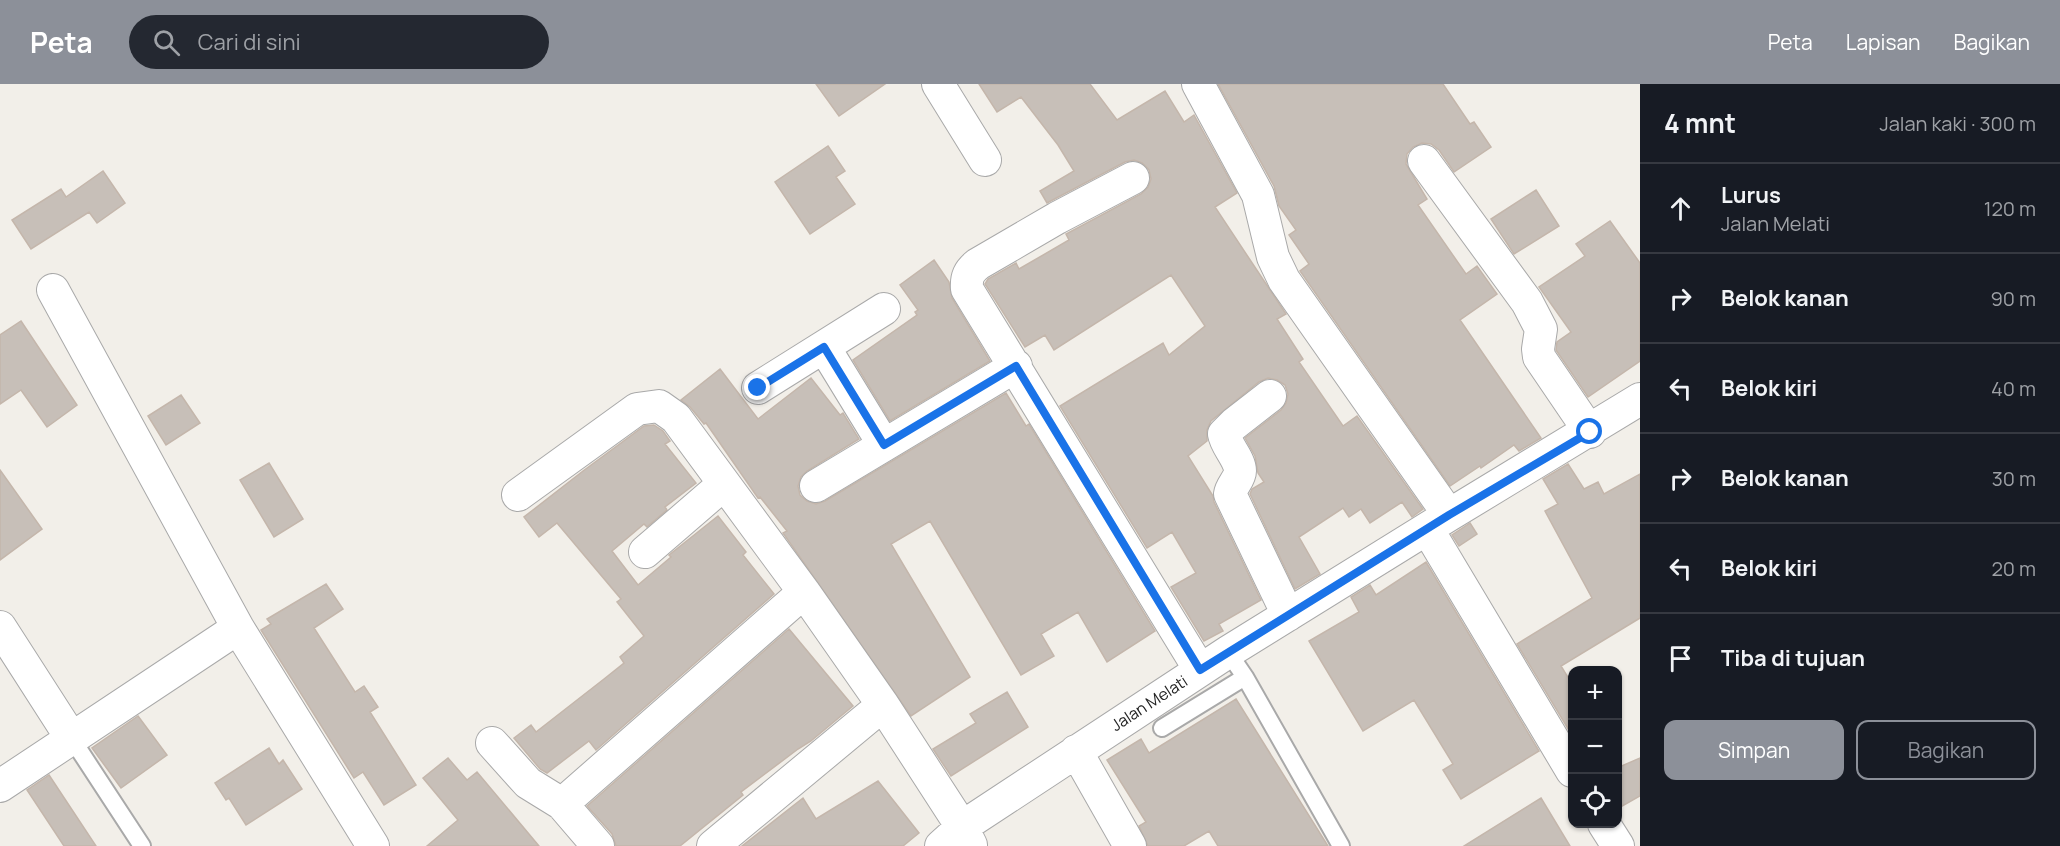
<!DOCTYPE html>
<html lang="id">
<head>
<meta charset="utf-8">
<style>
	body { margin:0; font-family:Manrope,sans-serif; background:#242831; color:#f1f3f6 }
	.controls { position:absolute; right:18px; bottom:18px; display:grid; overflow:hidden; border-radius:12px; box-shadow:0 2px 4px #0004 }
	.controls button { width:54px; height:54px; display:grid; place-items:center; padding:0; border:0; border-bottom:2px solid #363941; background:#171b24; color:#f1f3f6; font:30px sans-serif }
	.stop { position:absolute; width:18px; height:18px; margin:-14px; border:4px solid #1a73e8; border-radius:50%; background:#fff }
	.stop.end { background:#1a73e8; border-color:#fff; box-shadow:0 2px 6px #0008 }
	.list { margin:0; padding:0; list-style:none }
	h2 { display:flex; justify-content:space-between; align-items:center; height:78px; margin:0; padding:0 24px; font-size:26px }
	h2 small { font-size:20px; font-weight:400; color:#9ea1a6 }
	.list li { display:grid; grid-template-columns:39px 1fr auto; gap:18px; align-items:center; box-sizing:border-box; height:90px; padding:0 24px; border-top:2px solid #363941 }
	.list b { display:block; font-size:22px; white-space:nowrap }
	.list p { margin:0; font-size:20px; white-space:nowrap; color:#9ea1a6 }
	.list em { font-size:20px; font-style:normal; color:#9ea1a6 }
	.actions { display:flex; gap:12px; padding:18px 24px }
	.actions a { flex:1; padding:14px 0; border:2px solid #8c9099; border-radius:12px; text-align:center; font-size:21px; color:#8c9099 }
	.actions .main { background:#8c9099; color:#fff }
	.icon { flex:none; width:33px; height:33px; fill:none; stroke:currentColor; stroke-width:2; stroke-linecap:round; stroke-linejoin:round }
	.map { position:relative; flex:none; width:1640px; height:762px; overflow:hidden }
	header { display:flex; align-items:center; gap:36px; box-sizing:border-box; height:84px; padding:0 30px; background:#8c9099; color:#fff }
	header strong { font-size:28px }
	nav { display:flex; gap:33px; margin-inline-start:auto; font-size:21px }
	.search { width:420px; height:54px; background:#242831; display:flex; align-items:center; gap:15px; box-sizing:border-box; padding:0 21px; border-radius:33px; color:#9ea1a6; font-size:22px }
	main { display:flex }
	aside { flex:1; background:#171b24 }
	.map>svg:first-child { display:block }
	.building { fill:#c7bfb8; stroke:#c4b6ab; stroke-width:1.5 }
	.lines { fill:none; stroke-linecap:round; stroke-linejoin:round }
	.lane-casing { stroke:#a9a9a9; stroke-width:20 }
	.street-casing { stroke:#a9a9a9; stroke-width:34 }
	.lane { stroke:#fff; stroke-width:16 }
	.street { stroke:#fff; stroke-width:32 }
	.route { stroke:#1a73e8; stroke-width:8 }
	.labels { text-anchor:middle; stroke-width:6; stroke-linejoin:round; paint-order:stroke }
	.street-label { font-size:16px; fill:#222; stroke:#fff }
</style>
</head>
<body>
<header>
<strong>Peta</strong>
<div class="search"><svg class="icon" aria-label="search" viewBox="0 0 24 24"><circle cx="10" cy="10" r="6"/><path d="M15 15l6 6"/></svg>Cari di sini</div>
<nav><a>Peta</a><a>Lapisan</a><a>Bagikan</a></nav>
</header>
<main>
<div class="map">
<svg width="1640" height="762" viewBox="0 0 1640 762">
	<rect width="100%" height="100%" fill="#f2efe9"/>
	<!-- building -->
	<path class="building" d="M816,0H885L839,32Z
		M979,0H1090L1117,36L1165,7L1184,38L1194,31L1237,109L1215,123L1286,230L1277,235L1303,275L1299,278L1343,342L1357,332L1423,425L1412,433L1402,418L1370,439L1361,425L1349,433L1343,424L1299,453L1320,490L1295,505L1250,410L1252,405L1264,398L1258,389L1255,372L1245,354L1281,326L1286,319L1288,310L1285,301L1277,296L1268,294L1259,298L1211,337L1207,346V357L1188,372L1213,412L1214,418L1261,516L1219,540L1223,547L1204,557L1171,503L1196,489L1172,448L1147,464L1060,322L1163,259L1169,271L1205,242L1171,191L1054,266L1045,251L1025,263L985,200L988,195L1016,179L1019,185L1069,156L1066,150L1141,110L1148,103L1151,95L1149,86L1142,79L1134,76L1125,78L1047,119L1040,107L1074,87L1058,61L1021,13L997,28Z
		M1218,0H1443L1470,40L1474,38L1491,63L1454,88L1439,66L1431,60L1422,59L1413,63L1407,70L1406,80L1427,115L1418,121L1466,190L1477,182L1497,210L1460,236L1541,354L1519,367L1514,361L1481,384L1480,382L1450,402L1300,187L1309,180L1289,151L1296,146L1279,122L1274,102Z
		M828,62L845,87L836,93L855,120L810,150L775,98Z
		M103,87L125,119L97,139L89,128L31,165L12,136L61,105L66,113Z
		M1536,106L1559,142L1514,170L1491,135Z
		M1610,137L1640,179V277L1588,313L1556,266L1557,258L1571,248L1539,203L1585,172L1576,160Z
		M934,176L949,198L952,214L990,277L890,337L853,276L917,231L915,228L918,226L900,201Z
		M21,237L77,321L47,343L21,306L0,320V251Z
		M720,285L758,335L811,294L840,331L843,329L859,355L807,387L801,393L798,402L800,411L807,417L816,420L825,417L1006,309L1026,342L1029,340L1155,547L1107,578L1078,528L1041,550L1054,572L1021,591L930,437L891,460L970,593L911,632L783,449L787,447L760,413L758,414L706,339L704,340L690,323L681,316Z
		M181,311L200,339L166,361L148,332Z
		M654,341L663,347L670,357L665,360L696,399L665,423L667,426L647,443L644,440L612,467L638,501L671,473L669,471L718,432L746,468L743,471L774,510L596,666L589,657L547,689L540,685L514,654L531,641L536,648L604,595L624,579L620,573L644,552L617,518L621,515L557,439L539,453L524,433L583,387L644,342Z
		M269,379L303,435L274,453L240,396Z
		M1568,380L1584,405L1598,398L1604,410L1640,390V534L1561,582L1572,600V646L1570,648L1517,560L1592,514L1545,427L1558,420L1543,395Z
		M0,386L42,445L0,476Z
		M1470,439L1477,450L1459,462L1452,451Z
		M1426,478L1539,667L1461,715L1443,686L1453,680L1414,616L1363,647L1309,557L1359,528L1351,513L1370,501L1376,511Z
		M326,500L343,525L314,544L355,608L364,602L378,623L370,628L416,701L384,721L363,688L354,694L261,546L271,540L267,535Z
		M789,545L853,622L811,657L798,665L741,708L743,711L680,762H616L612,750L587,722Z
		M1007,608L1028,643L951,692L933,665L976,639L970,630Z
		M1236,615L1328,762H1218L1209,747L1184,762H1148L1139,742L1146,738L1107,676L1141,655L1149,669Z
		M138,632L167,671L121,704L92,664Z
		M269,664L279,680L283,676L302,705L246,741L229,714L226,716L215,699Z
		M448,674L467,696L477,688L539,762H427L458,736L423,694Z
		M1640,674V712L1617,725V684Z
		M49,691L96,762H64L27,706Z
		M878,697L919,749L903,762H742L803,714L816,735Z
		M1541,714L1570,762H1464Z"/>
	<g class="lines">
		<defs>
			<path id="lane" d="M1228,568L1245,593L1341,762
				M1162,644L1245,593
				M72,655L142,762"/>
			<path id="street" d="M938,0L985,76
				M1198,0L1258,111L1273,173L1284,196L1449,431
				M1424,77L1527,218L1541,245L1538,265L1539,273L1590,348
				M1133,94L1057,134L978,180C969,187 966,193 967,205L1200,586
				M53,206L238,544L373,762
				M824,263L884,361
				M758,304L884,225
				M1270,312L1234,340L1224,350C1226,362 1240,375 1240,387C1240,395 1231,402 1230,410L1288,531
				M816,402L1016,282
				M518,411L637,325L659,322L676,334L804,508L883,621L962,743L971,761
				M1428,446L1572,687
				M645,468L724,400
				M0,543L72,655
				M492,659L528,699L562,720L598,762
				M1076,667L1130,762
				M0,702L238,544
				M562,720L804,508
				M1604,740L1618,762
				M713,762L883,621
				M941,762L962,743L1228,568L1449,431L1640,315"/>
		</defs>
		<!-- lane casing -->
		<use href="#lane" class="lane-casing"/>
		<!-- street casing -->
		<use href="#street" class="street-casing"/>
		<!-- lane -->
		<use href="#lane" class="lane"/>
		<!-- street -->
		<use href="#street" class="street"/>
	</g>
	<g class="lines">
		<!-- route -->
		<path class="route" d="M758,304L824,263L884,361L1016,282L1200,586L1449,431L1590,348"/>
	</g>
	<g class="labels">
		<!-- street labels -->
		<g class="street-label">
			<text transform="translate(1149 619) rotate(-33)" y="6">Jalan Melati</text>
		</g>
	</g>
</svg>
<div class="controls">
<button>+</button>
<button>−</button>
<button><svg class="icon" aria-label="locate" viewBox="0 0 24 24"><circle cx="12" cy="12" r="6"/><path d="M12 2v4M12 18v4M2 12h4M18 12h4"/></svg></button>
</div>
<div class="stop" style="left:1590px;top:348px"></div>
<div class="stop end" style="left:758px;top:304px"></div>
</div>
<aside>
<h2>4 mnt<small>Jalan kaki · 300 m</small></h2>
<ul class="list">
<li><svg class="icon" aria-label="ahead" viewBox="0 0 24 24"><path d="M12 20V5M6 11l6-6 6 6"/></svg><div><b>Lurus</b><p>Jalan Melati</p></div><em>120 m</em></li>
<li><svg class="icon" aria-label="right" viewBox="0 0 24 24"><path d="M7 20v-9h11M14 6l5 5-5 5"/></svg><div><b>Belok kanan</b></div><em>90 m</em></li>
<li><svg class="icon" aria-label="left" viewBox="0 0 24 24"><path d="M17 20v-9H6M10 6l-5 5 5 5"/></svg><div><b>Belok kiri</b></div><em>40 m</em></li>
<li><svg class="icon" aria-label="right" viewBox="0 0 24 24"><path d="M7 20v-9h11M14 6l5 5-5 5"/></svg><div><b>Belok kanan</b></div><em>30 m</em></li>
<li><svg class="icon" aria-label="left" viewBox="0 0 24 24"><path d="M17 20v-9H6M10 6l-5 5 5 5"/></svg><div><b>Belok kiri</b></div><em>20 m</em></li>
<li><svg class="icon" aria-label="arrive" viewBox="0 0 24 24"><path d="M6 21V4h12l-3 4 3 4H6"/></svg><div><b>Tiba di tujuan</b></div></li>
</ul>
<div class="actions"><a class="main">Simpan</a><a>Bagikan</a></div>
</aside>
</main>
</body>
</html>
